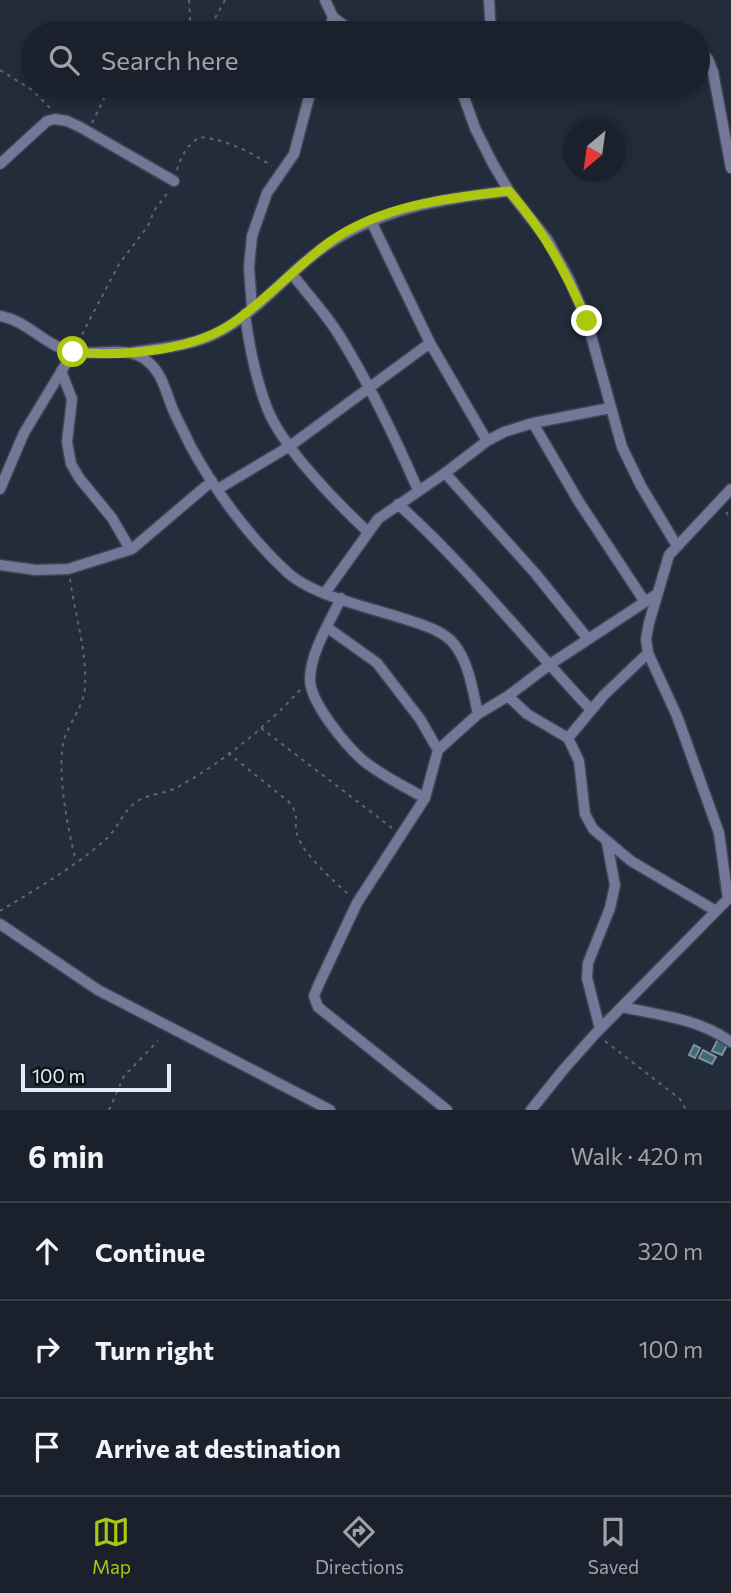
<!DOCTYPE html>
<html lang="en">
<head>
<meta charset="utf-8">
<style>
	body { margin:0; font-family:Commissioner,sans-serif; background:#232934; color:#f1f3f6 }
	.compass { position:absolute; left:563px; top:119px; width:63px; height:63px; border-radius:50%; background:#1a212c; box-shadow:0 4px 10px #0003; rotate:209deg }
	.scale { position:absolute; left:21px; bottom:18px; width:150px; box-sizing:border-box; padding-left:7px; border:4px solid #e4ecf5; border-top:0; font-size:19px; line-height:24px; white-space:nowrap; color:#e4ecf5; -webkit-text-stroke:5px #0f141a; paint-order:stroke }
	.stop { position:absolute; width:21px; height:21px; margin:-16px; border:5px solid #adc610; border-radius:50%; background:#fff }
	.stop.end { background:#adc610; border-color:#fff; box-shadow:0 2px 7px #0008 }
	.list { margin:0; padding:0; list-style:none }
	h2 { display:flex; justify-content:space-between; align-items:center; height:91px; margin:0; padding:0 28px; font-size:30px }
	h2 small { font-size:23px; font-weight:400; color:#9fa3a9 }
	.list li { display:grid; grid-template-columns:46px 1fr auto; gap:21px; align-items:center; box-sizing:border-box; height:98px; padding:0 28px; border-top:2px solid #383e48 }
	.list b { display:block; font-size:26px; white-space:nowrap }
	.list em { font-size:23px; font-style:normal; color:#9fa3a9 }
	.icon { flex:none; width:38px; height:38px; fill:none; stroke:currentColor; stroke-width:2; stroke-linecap:round; stroke-linejoin:round }
	.map { position:relative; flex:none; width:731px; height:1110px; overflow:hidden }
	.search { position:absolute; background:#1a212c; box-shadow:0 4px 10px #0003; left:21px; right:21px; top:21px; height:77px; display:flex; align-items:center; gap:18px; box-sizing:border-box; padding:0 24px; border-radius:38px; color:#9fa3a9; font-size:26px }
	.sheet { height:385px; background:#1a212c }
	nav { display:flex; justify-content:space-around; align-items:center; box-sizing:border-box; height:98px; border-top:2px solid #383e48; background:#1a212c; font-size:19px; color:#9fa3a9 }
	nav a { display:grid; justify-items:center; gap:4px }
	nav .on { color:#adc610 }
	.map>svg:first-child { display:block }
	.building { fill:#416676; stroke:#7d929c; stroke-width:2 }
	.lines { fill:none; stroke-linecap:round; stroke-linejoin:round }
	.street-casing { stroke:#3d4754; stroke-width:13 }
	.path { stroke:#5e6774; stroke-width:2; stroke-dasharray:3.5 5; stroke-linecap:butt }
	.street { stroke:#757798; stroke-width:10 }
	.route { stroke:#adc610; stroke-width:9 }
</style>
</head>
<body>
<div class="map">
<svg width="731" height="1110" viewBox="0 0 731 1110">
	<rect width="100%" height="100%" fill="#222c3a"/>
	<!-- building -->
	<path class="building" d="M718,1039L728,1043L722,1055L712,1051Z
		M694,1045L700,1048L695,1058L689,1055Z
		M703,1050L716,1057L712,1064L699,1058Z"/>
	<g class="lines">
		<defs>
			<path id="street" d="M325,0L333,17L354,33
				M489,0L491,33
				M328,33L333,17
				M698,48L708,59L713,72L731,168
				M460,86L475,128L493,164L509,191L547,239L569,279L587,321L622,447L641,486L677,546
				M0,164L47,121L55,119L67,121L80,127L174,181
				M371,221L430,343L487,441
				M293,275C308,295 326,314 339,335C370,385 395,437 418,490
				M252,308L249,267L252,236L267,193L294,154L312,86
				M245,314C249,346 255,377 267,408C282,447 337,503 368,532
				M0,316C29,321 46,348 75,352C99,356 127,344 147,361C163,373 166,394 174,412C179,423 185,434 190,445C213,488 250,538 286,571C311,596 373,608 408,620C423,625 444,631 454,644C469,662 473,692 478,714
				M133,352C160,348 192,346 217,333C261,311 293,265 335,240C388,207 448,198 509,191
				M61,371L72,399L67,442L71,464L80,479L112,518L130,549
				M533,423L579,502L645,602
				M445,473L535,573L588,639
				M0,489L24,433L73,352
				M218,489L290,446L430,343
				M398,504C468,567 526,641 591,710
				M0,565L36,570L68,569L132,549L212,481
				M325,593L378,519L445,473L487,441L504,432L533,423L610,408
				M341,598C330,622 311,651 310,678C309,702 347,747 365,762C383,776 405,787 425,798
				M328,628L377,663L420,719L438,750
				M508,696L527,714L568,738L579,761L585,814L593,829L631,861L716,911
				M568,738L604,695L648,653
				M728,899L719,833L677,716L648,653L646,639L649,623L669,555L731,489
				M0,924L98,990L330,1110
				M622,1007C660,1015 699,1019 731,1042
				M600,1029L587,978L588,963L610,908L615,885L607,843
				M447,1110L318,1007L314,996L318,986L357,903L425,798L438,750L478,714L508,696L549,665L657,594
				M531,1110L564,1069L596,1033L731,896"/>
		</defs>
		<!-- street casing -->
		<use href="#street" class="street-casing"/>
		<!-- path -->
		<path class="path" d="M189,0L191,33
			M207,33L225,0
			M0,70L32,90L51,109
			M92,123L110,86
			M177,170C182,155 186,146 200,137C227,140 249,151 272,166
			M78,342L119,264L148,226L154,211L169,191
			M726,512L731,519
			M70,579C75,615 87,651 85,687C84,705 71,720 65,737C55,765 68,831 76,861
			M261,728L392,828
			M228,753L288,801C302,817 292,822 298,837C306,857 333,880 349,895
			M0,911C36,889 75,867 106,839C118,828 122,813 136,802C148,794 163,794 176,788C222,763 266,727 301,689
			M605,1041L680,1099L686,1110
			M109,1110L124,1076L158,1041"/>
		<!-- street -->
		<use href="#street" class="street"/>
	</g>
	<g class="lines">
		<!-- route -->
		<path class="route" d="M73,352C124,357 196,351 237,320C270,296 298,265 331,241C383,205 448,198 509,191C545,233 565,270 587,321"/>
	</g>
</svg>
<svg class="compass" viewBox="-18 -18 36 36"><path d="M0-13l5 13h-10z" fill="#e53935"/><path d="M0 13l5-13h-10z" fill="#9fa3a9"/></svg>
<div class="scale">100 m</div>
<div class="stop" style="left:73px;top:352px"></div>
<div class="stop end" style="left:587px;top:321px"></div>
<div class="search"><svg class="icon" aria-label="search" viewBox="0 0 24 24"><circle cx="10" cy="10" r="6"/><path d="M15 15l6 6"/></svg>Search here</div>
</div>
<section class="sheet">
<h2>6 min<small>Walk · 420 m</small></h2>
<ul class="list">
<li><svg class="icon" aria-label="ahead" viewBox="0 0 24 24"><path d="M12 20V5M6 11l6-6 6 6"/></svg><div><b>Continue</b></div><em>320 m</em></li>
<li><svg class="icon" aria-label="right" viewBox="0 0 24 24"><path d="M7 20v-9h11M14 6l5 5-5 5"/></svg><div><b>Turn right</b></div><em>100 m</em></li>
<li><svg class="icon" aria-label="arrive" viewBox="0 0 24 24"><path d="M6 21V4h12l-3 4 3 4H6"/></svg><div><b>Arrive at destination</b></div></li>
</ul>
</section>
<nav>
<a class="on"><svg class="icon" aria-label="map" viewBox="0 0 24 24"><path d="M3 6l6-2 6 2 6-2v14l-6 2-6-2-6 2zM9 4v14M15 6v14"/></svg>Map</a>
<a><svg class="icon" aria-label="directions" viewBox="0 0 24 24"><path d="M12 3l9 9-9 9-9-9zM9 14v-3h6M13 9l2 2-2 2"/></svg>Directions</a>
<a><svg class="icon" aria-label="saved" viewBox="0 0 24 24"><path d="M7 4h10v16l-5-4-5 4z"/></svg>Saved</a>
</nav>
</body>
</html>
